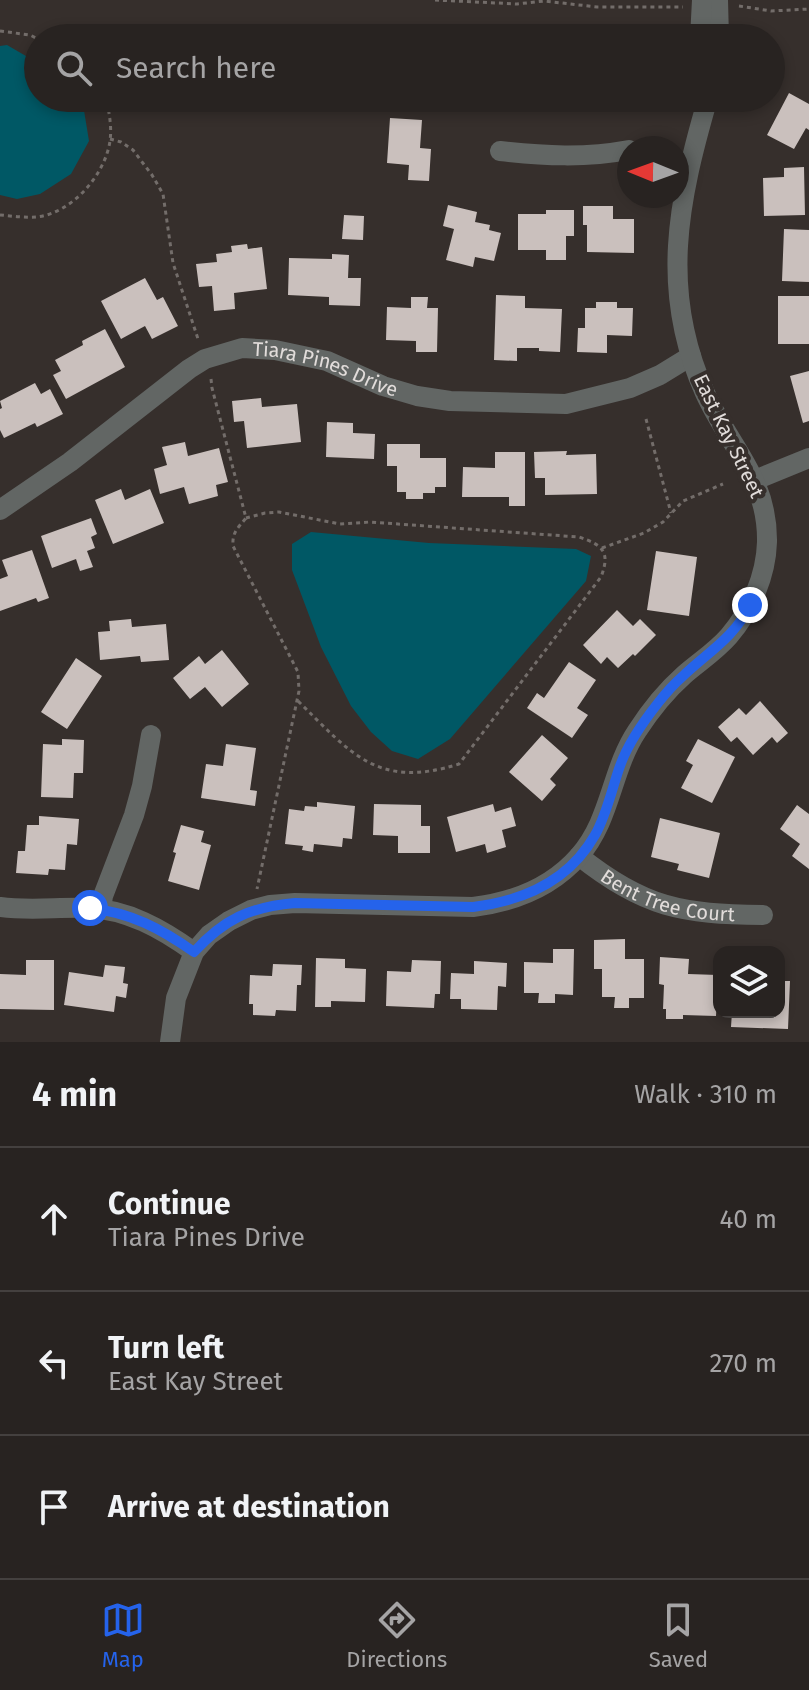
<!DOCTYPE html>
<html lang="en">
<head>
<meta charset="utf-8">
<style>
	body { margin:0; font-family:"Fira Sans",sans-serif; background:#342f2e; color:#f1f3f6 }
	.controls { position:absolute; right:24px; bottom:24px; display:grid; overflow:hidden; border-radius:16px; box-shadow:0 4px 12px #0003 }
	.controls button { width:72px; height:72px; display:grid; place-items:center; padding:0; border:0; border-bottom:2px solid #44403f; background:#282321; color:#f1f3f6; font:40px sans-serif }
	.compass { position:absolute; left:617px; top:136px; width:72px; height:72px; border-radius:50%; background:#282321; box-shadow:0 4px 12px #0003; rotate:271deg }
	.stop { position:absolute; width:24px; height:24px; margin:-18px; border:6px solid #2563eb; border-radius:50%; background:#fff }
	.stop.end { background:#2563eb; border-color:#fff; box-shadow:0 2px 8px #0008 }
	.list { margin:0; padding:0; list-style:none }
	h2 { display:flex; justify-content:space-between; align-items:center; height:104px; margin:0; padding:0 32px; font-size:34px }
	h2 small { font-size:26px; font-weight:400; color:#a5a4a5 }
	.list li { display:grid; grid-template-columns:52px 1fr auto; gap:24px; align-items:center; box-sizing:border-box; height:144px; padding:0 32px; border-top:2px solid #44403f }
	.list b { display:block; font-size:30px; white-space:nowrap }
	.list p { margin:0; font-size:26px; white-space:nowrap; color:#a5a4a5 }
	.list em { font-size:26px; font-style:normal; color:#a5a4a5 }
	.icon { flex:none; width:44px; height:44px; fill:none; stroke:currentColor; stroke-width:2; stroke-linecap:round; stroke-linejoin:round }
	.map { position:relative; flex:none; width:809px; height:1042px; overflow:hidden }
	.search { position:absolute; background:#282321; box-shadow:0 4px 12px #0003; left:24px; right:24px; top:24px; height:88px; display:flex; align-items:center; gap:20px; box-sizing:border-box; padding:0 28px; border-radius:44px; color:#a5a4a5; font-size:30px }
	.sheet { height:536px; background:#282321 }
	nav { display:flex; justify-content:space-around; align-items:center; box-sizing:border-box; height:112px; border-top:2px solid #44403f; background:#282321; font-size:22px; color:#a5a4a5 }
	nav a { display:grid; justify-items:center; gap:4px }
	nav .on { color:#2563eb }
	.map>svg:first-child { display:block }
	.water { fill:#005865 }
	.building { fill:#cac0bd }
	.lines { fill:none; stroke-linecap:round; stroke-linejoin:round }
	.path { stroke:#736d6a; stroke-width:3; stroke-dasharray:4 4; stroke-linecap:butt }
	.minor { stroke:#626664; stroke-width:20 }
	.route { stroke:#2563eb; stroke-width:10 }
	.labels { text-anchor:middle; stroke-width:8; stroke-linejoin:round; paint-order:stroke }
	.street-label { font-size:20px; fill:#e1dcda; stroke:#362f2c }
</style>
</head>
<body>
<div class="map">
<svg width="809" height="1042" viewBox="0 0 809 1042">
	<rect width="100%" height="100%" fill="#362f2c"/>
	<!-- water -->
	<path class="water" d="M7,45L38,63V98H82L89,141L71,174L40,194L17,199L0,195V46Z
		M311,532L429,543L576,549L591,556L586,581L450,739L418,759L392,751L371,732L351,706L321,647L292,570V544Z"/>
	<!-- building -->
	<path class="building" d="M789,93L809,104V130L806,128L794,149L767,135Z
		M556,98H585V109L556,108Z
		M598,98H647V106H598Z
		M390,118L422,120L420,148L431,149L429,181L408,180L409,165L387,163Z
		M804,167L805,215L764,216L763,178L784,177V168Z
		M448,205L477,212L475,222L490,225L489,230L501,233L494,261L475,257L473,267L446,260L454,229L443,226Z
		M583,206H613V219H634V253L587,252V225H583Z
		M546,210H574V236H566V260H546V250H518V214H546Z
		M344,215L364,216L363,240L342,239Z
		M784,229L809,230V282L782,281Z
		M247,244L248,249L262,247L267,289L234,293L235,309L214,311L212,286L199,287L196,264L217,262L216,254L232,252L231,246Z
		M332,254L349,255L348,278H361L360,306L329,305V297L288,295L289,258L332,259Z
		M145,278L157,300L163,297L178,326L152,339L145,326L121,339L101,301Z
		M496,295L525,296V308L562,309L560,352L539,351V348H517V361L494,360Z
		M778,296H809V344H778Z
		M411,297H428L427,308H438L437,352H416V341L386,340L387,307L411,308Z
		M596,302H617V308H633L632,336L607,335V353L577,352L578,328H585V308H596Z
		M105,329L125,367L66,399L53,375L61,371L55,360L83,345L82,341Z
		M809,371V421L803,423L790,376Z
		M35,383L41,394L50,389L63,414L37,427L35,423L4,438L0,430V409L2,408L0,401Z
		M261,398L262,407L297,404L301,442L247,448L244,421L234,422L232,401Z
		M327,422L353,423V433L375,434L374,459L326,457Z
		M185,442L188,456L219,448L228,482L216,485L218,496L189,504L184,487L160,494L154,469L167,465L162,447Z
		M387,444H420V458H446V487H435V493H423V499H406V492H397V466H387Z
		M567,451L566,455L596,454L597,494L545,495V478H535L534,452Z
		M495,452H525V506H509V497H462L463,467L495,468Z
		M121,489L125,500L150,489L164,523L113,544L95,500Z
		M91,518L97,534L91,537L95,548L87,551L93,567L80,571L76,559L52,568L41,536Z
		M32,550L49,598L38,602L36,598L0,611V579L8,576L2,560Z
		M656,551L697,557L689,616L647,610Z
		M617,610L633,626L640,619L656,635L635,656L633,654L618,668L607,657L601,664L583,645Z
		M131,619L132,627L166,624L169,660L141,662L140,656L100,660L98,632L110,631L109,621Z
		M222,650L249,684L222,707L205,687L190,699L173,678L199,656L205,664Z
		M76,658L102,676L67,729L41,712Z
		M569,662L596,680L577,708L588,715L572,738L527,708L537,693L544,698Z
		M760,701L788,733L777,743L772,737L753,755L737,737L731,742L718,727L739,708L746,715Z
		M542,735L568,758L550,779L556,785L542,801L509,772Z
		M62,739L84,740L83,773H74L73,798L41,797L43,744L62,745Z
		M698,739L735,757L712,803L681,788L693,765L686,761Z
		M226,744L256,748L250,790L257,791L255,806L201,798L206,764L223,766Z
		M317,802L355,806L352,839L343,838L342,847L314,844L313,852L302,850L303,846L285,844L289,809L304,811L305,806L317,807Z
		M374,804L421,805V826H430V853H398V836L373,835Z
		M493,804L495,812L511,807L516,826L502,830L506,847L487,853L485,844L456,852L447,817Z
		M797,805L809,814V869L792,856L800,844L780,829Z
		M39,816L79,819L77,845L67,844L65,870L49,869L48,875L16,873L18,851H25L27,825H39Z
		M660,818L720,833L709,878L677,870L679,864L651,857Z
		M181,825L204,831L201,842L211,845L199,890L168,881L176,853L173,852Z
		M625,939V959H644V998H629V1008H614L615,997H602V969H594V940Z
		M553,949H574L573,995L555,994V1003H538L539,993H524V962L553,963Z
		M660,957L689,959L688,974L718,975L716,1016L683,1015V1019H666V1009H663L664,985L659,984Z
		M316,958L345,959V968L366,969L365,1002L331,1001V1007H315Z
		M26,960H54V1010L0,1009V974L26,975Z
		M412,960L441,961L440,994H435L434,1008L386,1006L387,971L411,972Z
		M474,961L507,963L506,987L498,986L497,1010L461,1009V999H450L451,973L474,974Z
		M273,964L302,965L301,985H297L296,1011L276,1010L275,1016L253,1015V1004H249L250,975L272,976Z
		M105,965L125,967L123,983L128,984L126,998L116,996L114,1012L64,1005L69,972L103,977Z
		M779,981H790L788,1029L731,1027L732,1012H779Z"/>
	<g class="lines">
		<!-- path -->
		<path class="path" d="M435,0L517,4L544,1L597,7H683
			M739,6L771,11L809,9
			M0,31L30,35L38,39
			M110,139L121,142L133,150L152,175L163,194L173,263L199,342
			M0,215C12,216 25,218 37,217C72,213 105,175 110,141C112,126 109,112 106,98
			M211,379L212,388L246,518C238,528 232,532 233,546L298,672L299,691L257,889
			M646,419L671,513
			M246,518L265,513L279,512L340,524L370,522L579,537C602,545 611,551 601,577L459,764C377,790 351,753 297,700
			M602,548L644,533L663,522L683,501L723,484"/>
		<!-- minor -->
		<g class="minor">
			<path d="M718,0L719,38"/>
			<path d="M700,38L702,0"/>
			<path d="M500,151C544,156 586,158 629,150"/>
			<path d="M755,480L809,458"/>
			<path id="s1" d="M0,510L70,462L189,369L205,359L242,348L275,350L327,361L383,386L417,396L450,401L566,404L630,388L660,375L691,356"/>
			<path id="s2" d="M579,856C644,908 682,914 763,915"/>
			<path d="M0,907C29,911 58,907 87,908C127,909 162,929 194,952"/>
			<path d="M101,909L103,896L134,815L142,786L151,735"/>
			<path d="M170,1042L176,998L194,952L209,935L229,921L251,910L270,905L295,903L473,907C514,902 551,888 579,856C611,820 611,770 637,731C650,711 666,691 684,675C699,662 716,651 729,636C751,610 766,576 767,542C768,478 729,446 705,393C659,291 678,201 708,98"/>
		</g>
	</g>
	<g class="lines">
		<!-- route -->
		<path class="route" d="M90,908C131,913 160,928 194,952C224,919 250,907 295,903L473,907C522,901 569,881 595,835C607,814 612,788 620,766C628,743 643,722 658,703C665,694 674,684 683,676C707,653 735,637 750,605"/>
	</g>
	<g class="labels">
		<!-- street labels -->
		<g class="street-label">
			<text dy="7" stroke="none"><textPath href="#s1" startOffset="380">Tiara Pines Drive</textPath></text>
			<text transform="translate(729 436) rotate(64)" y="7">East Kay Street</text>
			<text dy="7" stroke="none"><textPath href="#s2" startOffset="100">Bent Tree Court</textPath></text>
		</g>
	</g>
</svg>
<div class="controls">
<button><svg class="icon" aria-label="layers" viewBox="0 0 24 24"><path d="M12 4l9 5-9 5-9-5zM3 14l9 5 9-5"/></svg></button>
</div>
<svg class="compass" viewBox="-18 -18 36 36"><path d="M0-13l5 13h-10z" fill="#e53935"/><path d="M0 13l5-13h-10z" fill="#a5a4a5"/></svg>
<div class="stop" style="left:90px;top:908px"></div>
<div class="stop end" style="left:750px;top:605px"></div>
<div class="search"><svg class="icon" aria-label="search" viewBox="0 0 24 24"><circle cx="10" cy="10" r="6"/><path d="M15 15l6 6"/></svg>Search here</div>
</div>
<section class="sheet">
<h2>4 min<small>Walk · 310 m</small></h2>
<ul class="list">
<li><svg class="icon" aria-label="ahead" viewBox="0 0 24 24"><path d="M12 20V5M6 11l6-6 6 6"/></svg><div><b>Continue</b><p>Tiara Pines Drive</p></div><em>40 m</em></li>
<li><svg class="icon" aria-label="left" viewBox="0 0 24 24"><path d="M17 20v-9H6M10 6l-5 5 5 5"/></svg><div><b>Turn left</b><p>East Kay Street</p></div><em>270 m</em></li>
<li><svg class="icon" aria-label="arrive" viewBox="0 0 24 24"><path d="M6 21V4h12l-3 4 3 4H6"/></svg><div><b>Arrive at destination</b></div></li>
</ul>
</section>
<nav>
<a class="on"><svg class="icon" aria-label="map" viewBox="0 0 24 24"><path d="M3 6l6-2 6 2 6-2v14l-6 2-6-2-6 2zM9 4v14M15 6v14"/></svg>Map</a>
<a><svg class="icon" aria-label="directions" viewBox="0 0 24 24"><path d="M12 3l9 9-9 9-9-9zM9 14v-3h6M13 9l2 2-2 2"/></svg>Directions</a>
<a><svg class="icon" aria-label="saved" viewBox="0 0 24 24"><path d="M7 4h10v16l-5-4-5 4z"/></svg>Saved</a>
</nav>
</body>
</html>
